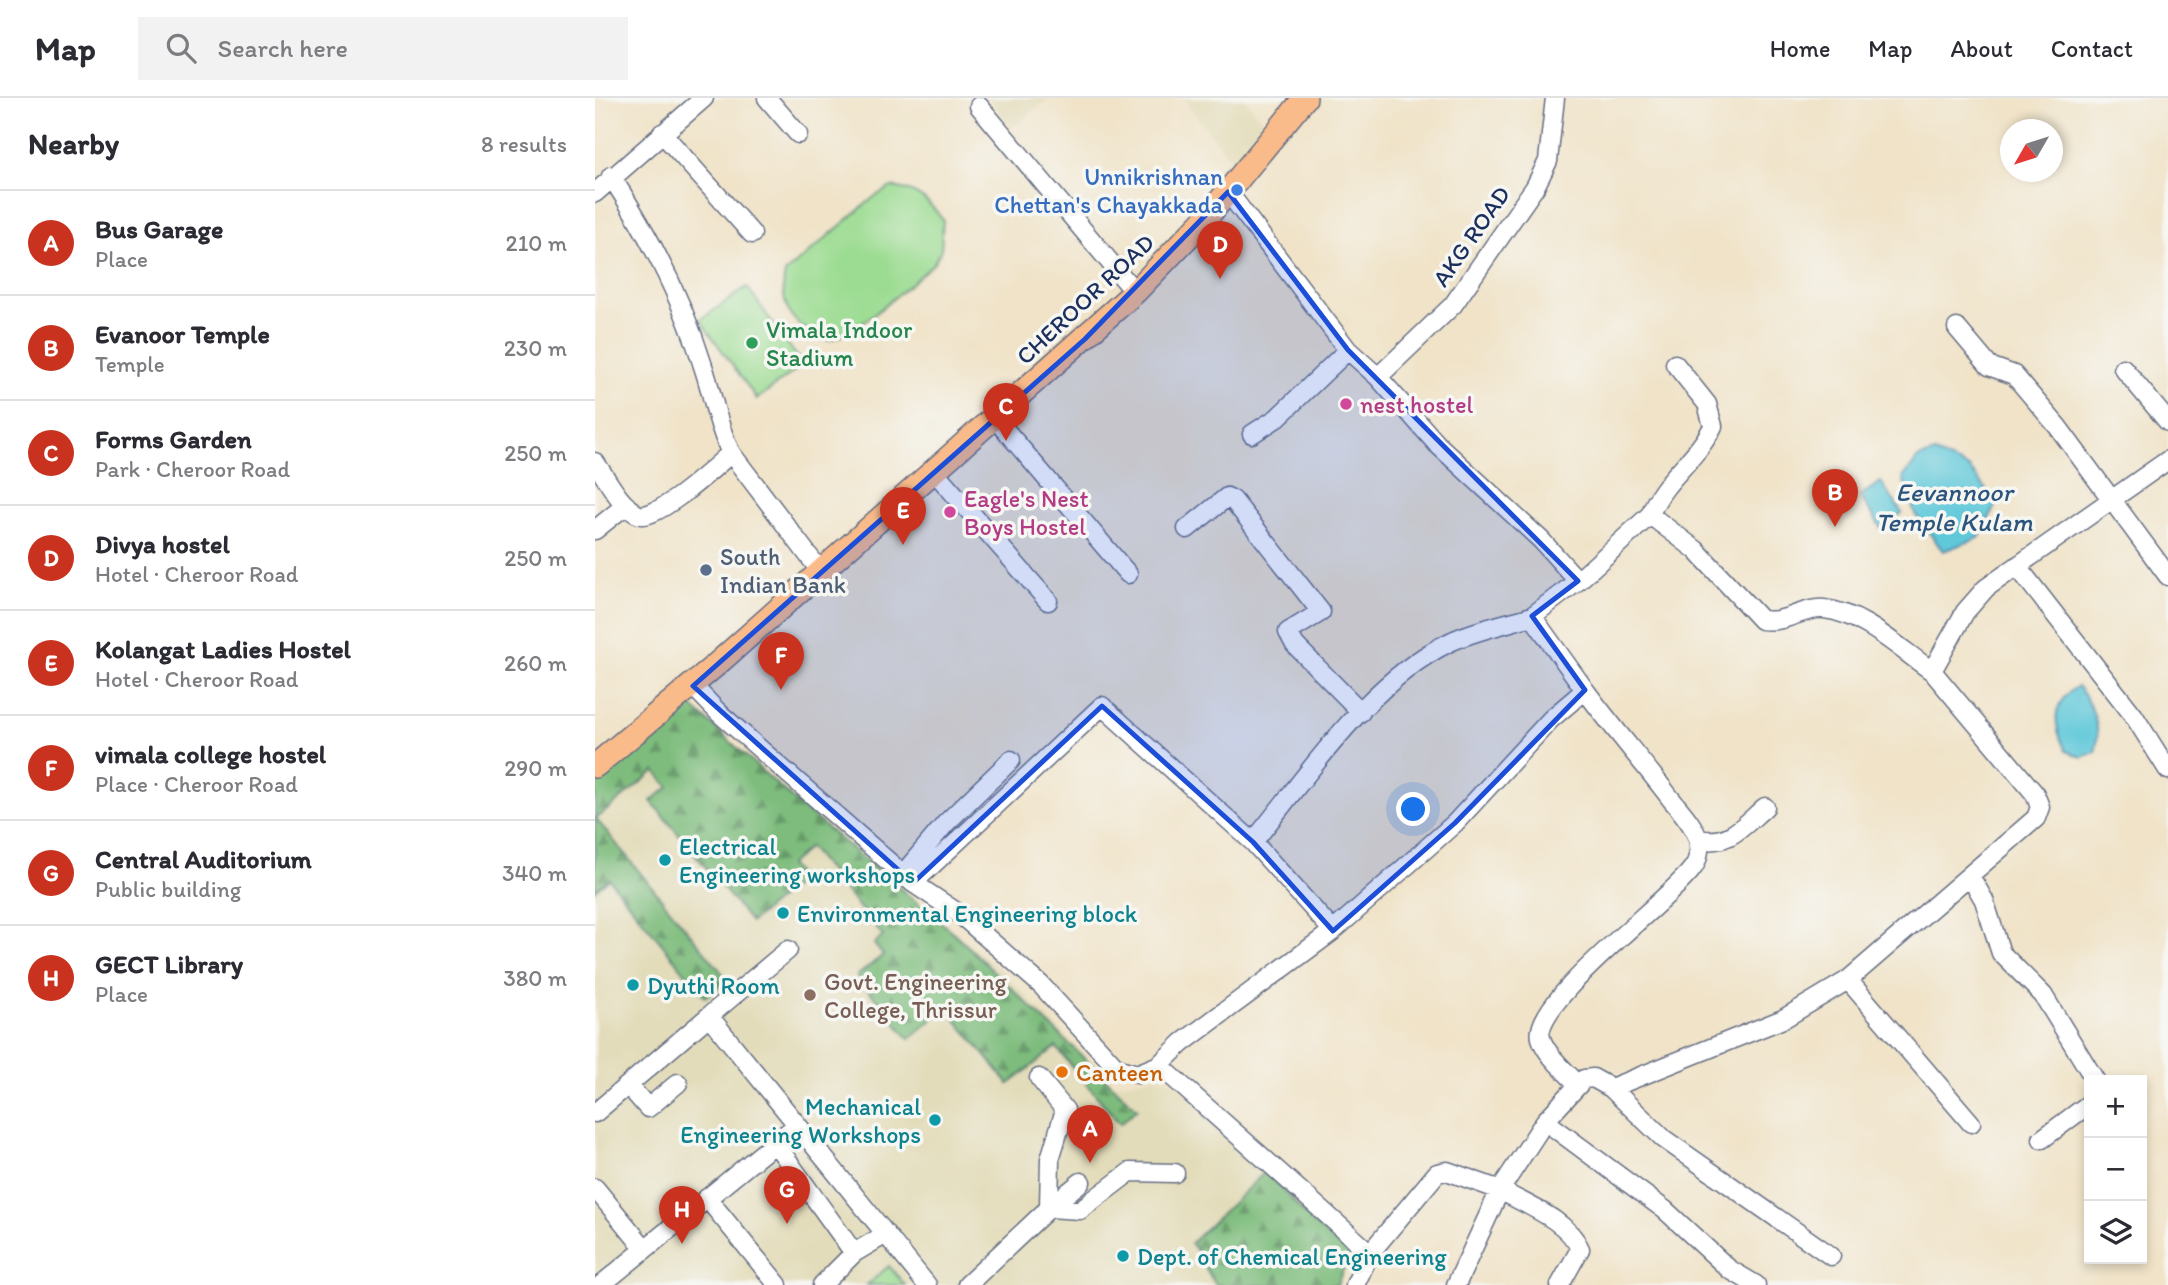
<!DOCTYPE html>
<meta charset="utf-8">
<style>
body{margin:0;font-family:Itim,sans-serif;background:#f2f2f3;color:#2b2b33}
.controls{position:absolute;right:21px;bottom:21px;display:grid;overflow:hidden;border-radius:0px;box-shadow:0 4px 10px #0003}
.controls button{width:63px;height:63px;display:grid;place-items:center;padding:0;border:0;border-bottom:2px solid #e1e1e2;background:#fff;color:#2b2b33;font:35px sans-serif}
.compass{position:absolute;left:1405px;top:21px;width:63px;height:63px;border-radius:50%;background:#fff;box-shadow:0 4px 10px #0003;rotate:231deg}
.you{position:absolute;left:819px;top:712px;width:24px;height:24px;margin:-18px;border:5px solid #fff;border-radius:50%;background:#1a73e8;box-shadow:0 0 0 10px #1a73e833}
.badge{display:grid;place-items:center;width:46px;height:46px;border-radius:50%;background:#c8321e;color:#fff;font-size:23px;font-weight:700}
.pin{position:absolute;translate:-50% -58px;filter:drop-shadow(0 2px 4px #0008)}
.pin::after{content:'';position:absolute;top:37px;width:24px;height:21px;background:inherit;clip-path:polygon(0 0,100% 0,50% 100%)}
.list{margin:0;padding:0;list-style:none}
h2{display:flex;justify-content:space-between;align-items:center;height:91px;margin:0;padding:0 28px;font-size:30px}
h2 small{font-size:23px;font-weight:400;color:#7c7c81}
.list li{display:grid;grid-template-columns:46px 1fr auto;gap:21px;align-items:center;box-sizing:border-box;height:105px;padding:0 28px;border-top:2px solid #e1e1e2}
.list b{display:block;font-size:26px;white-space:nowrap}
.list p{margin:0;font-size:23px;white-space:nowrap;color:#7c7c81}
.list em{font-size:23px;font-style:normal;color:#7c7c81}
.icon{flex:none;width:38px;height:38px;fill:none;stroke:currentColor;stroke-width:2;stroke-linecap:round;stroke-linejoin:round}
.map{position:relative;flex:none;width:1573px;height:1187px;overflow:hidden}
header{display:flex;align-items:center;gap:42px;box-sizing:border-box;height:98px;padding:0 35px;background:#fff;border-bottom:2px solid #e1e1e2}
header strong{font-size:33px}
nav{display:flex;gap:38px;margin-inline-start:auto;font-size:24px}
.search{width:490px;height:63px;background:#f2f2f3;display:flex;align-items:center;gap:18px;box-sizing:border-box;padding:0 24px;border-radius:0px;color:#7c7c81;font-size:26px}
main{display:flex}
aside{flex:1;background:#fff}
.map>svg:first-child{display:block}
.built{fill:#e3dcba}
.forest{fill:url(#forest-firs);stroke:#4c766d;stroke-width:2}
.park{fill:#9cdc92;stroke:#5c8678;stroke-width:2}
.water{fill:#5ec8d9;stroke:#3c7c9c;stroke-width:2}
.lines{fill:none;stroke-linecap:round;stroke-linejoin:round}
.minor-casing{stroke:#666e83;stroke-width:21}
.major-casing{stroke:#666e83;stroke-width:26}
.minor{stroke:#fff;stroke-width:18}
.major{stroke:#fabb8b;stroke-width:23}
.marked{fill:#1d4ed8;fill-opacity:0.2;stroke:#1d4ed8;stroke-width:5;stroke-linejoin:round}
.shop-dot{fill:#3f7fe0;stroke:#f6f6f2;stroke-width:2.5}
.leisure-dot{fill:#2e9e5b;stroke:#f6f6f2;stroke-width:2.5}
.hotel-dot{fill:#d1479c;stroke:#f6f6f2;stroke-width:2.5}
.service-dot{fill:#5c6f8a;stroke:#f6f6f2;stroke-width:2.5}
.culture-dot{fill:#0f9aa8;stroke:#f6f6f2;stroke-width:2.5}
.education-dot{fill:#8d6e63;stroke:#f6f6f2;stroke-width:2.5}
.food-dot{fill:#e8710a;stroke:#f6f6f2;stroke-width:2.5}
.labels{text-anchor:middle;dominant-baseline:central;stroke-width:7;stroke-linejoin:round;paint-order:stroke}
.shop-label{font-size:24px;fill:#366cbe;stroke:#f6f6f2;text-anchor:end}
.street-label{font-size:24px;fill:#1b2f5e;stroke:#f6f6f2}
.leisure-label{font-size:24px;fill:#27864d;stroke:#f6f6f2;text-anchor:start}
.hotel-label{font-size:24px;fill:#b23c85;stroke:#f6f6f2;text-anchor:start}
.service-label{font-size:24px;fill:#4e5e75;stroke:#f6f6f2;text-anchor:start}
.culture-label{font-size:24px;fill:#0d838f;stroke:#f6f6f2;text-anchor:start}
.education-label{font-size:24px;fill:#785e54;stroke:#f6f6f2;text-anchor:start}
.food-label{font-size:24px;fill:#c56008;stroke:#f6f6f2;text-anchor:start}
.water-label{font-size:26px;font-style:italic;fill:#2c557d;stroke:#f6f6f2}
</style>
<header>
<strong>Map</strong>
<div class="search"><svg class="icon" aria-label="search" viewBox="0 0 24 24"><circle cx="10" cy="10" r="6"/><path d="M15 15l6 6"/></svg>Search here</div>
<nav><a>Home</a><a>Map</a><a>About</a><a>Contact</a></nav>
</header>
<main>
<aside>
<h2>Nearby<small>8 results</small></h2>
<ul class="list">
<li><span class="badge">A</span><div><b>Bus Garage</b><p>Place</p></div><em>210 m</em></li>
<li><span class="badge">B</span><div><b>Evanoor Temple</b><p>Temple</p></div><em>230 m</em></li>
<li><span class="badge">C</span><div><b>Forms Garden</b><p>Park · Cheroor Road</p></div><em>250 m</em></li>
<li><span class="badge">D</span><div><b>Divya hostel</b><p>Hotel · Cheroor Road</p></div><em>250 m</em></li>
<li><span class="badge">E</span><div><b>Kolangat Ladies Hostel</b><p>Hotel · Cheroor Road</p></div><em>260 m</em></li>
<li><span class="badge">F</span><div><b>vimala college hostel</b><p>Place · Cheroor Road</p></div><em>290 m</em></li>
<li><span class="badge">G</span><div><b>Central Auditorium</b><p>Public building</p></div><em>340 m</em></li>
<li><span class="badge">H</span><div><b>GECT Library</b><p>Place</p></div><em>380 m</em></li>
</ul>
</aside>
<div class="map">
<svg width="1573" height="1187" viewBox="0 0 1573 1187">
<defs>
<pattern id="forest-firs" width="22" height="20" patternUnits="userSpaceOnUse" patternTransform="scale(1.75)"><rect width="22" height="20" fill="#7dbc7c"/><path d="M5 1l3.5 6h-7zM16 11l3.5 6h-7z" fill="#669969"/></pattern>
</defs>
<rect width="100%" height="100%" fill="#f6f6f2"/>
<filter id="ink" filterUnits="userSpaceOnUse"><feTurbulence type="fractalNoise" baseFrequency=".0143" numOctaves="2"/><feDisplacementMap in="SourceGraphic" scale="14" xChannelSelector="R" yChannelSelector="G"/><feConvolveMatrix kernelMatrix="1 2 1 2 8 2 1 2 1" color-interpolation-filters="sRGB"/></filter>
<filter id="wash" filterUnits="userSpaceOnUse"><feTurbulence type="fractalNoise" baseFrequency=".00686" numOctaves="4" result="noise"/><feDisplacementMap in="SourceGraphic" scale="28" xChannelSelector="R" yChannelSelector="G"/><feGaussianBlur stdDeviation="1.57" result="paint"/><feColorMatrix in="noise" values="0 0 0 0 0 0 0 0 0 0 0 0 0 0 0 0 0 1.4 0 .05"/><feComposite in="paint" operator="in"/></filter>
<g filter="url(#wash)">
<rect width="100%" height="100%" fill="#f0e3c8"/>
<path class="built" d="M394,0h61l-38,30z
M587,0h62l26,32 -35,34z
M92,604l177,161 134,104 116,118 42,-9 19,5 58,53 78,87 38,34 -12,30h-742v-503z"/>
<path class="forest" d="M92,604l117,107 151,125 182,175 -17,15 -64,-77 -47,37 -63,-76 -37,31 -52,-63 26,-21 -9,-11 9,-8 -74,-89 -20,18 13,15 -51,42 -100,-121 18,-14 -14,-16 -59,48 132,161 -23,17 -96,-118 -14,11v-108z
M671,1073l45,50 38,34 -12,30h-121l-13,-21 3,-2 -15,-19z"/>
<path class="park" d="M296,89c25,2 38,14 52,33l-2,30 -8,14c-22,18 -81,76 -107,76 -11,-1 -21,-10 -28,-17 -14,-13 -17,-32 -13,-50l89,-76z
M152,189l56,78 -46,34 -57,-79z
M294,1168l16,19h-38z"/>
<path class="water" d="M1340,355l34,15 28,35 -18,35 -36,13 -28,-37 -12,-36 15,-20z
M1286,384l21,31 -21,15 -21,-32z
M1483,588c14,19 24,43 17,66l-13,5 -16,-6c-13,-26 -16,-48 12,-65z"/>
</g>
<g filter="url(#ink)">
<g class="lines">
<g class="minor-casing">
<path id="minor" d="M172,0l31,36
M384,8l156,186
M67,35l90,101
M16,78c38,59 71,122 92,190 10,29 14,59 28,87
M633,94l120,158 30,27 59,67 104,96 37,41 72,-66 46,35 65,70c25,4 42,-13 63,-11 39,4 77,41 108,62l33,-59 21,-24 182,-128
M0,95l109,-95
M1362,230l32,38 25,9 44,52 110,149
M1528,270l45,54
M783,279l75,-72 82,-118 13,-26 7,-63
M400,320l133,156
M657,336l25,-16 71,-68
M0,364c12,17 24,42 42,52 17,10 79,-48 94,-61l90,119
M339,373l114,130
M1055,417c13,-36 47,-55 63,-89l-6,-22 -32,-40
M592,431l40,-32 6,3 88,112 -33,20 7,13 66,67
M0,432l31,-25
M1422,468l117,150 34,54
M98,588l26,27 194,170 48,32 80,70 76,83 20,6 22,-9 23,-22 151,-112 122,-108 96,-104 34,-29 -53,-74 46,-35
M1103,741c31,7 45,-13 67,-32
M658,744c57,-69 115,-160 197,-200 25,-12 56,-18 82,-26
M308,776l43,-51 65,-63
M1375,778l14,24 17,53 42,42 52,85
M318,785l189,-177 151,136 80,89
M193,852l-79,66 218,269
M1253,882l123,143
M564,967l211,188 -15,32
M444,980l26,32 -15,49 -1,49
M982,986c-11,-13 -31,-29 -36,-46 -10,-36 128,-137 151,-169 6,-7 9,-21 6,-30 -4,-14 -18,-29 -27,-40 -28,-37 -59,-72 -86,-109
M33,987l20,23 30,-25
M1016,990l53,51 167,117
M0,1015l114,-97
M950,1023l120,89 64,59 27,16
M1447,1041l47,-35
M180,1045l79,110
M0,1090l50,61
M112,1100l71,87
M454,1110l32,-26
M775,1155l67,-80 10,-2 53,19 45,-69 39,-42 9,-1 18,10 172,-69 65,-39 188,-162 4,-11 -5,-13 -103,-123
M6,1187l196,-160
M227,1187l32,-32 32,-19
M372,1187l82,-77 31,2 50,-38 45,1
M861,1187l44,-95c26,15 68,30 80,59l-20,36"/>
</g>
<g class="major-casing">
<path id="major" d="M0,668l122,-102 418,-372 72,-75 98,-119"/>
</g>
<use href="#minor" class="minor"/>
<use href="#major" class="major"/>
</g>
</g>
<path class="marked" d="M633,94l120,158 230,231 -46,35 53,74 -130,133 -122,108 -80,-89 -151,-136 -189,177 -220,-197 392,-347z"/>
<circle class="shop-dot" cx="642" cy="92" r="7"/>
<circle class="leisure-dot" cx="157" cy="245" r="7"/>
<g class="hotel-dot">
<circle cx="751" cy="306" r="7"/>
<circle cx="355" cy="414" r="7"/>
</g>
<circle class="service-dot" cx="111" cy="472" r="7"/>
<g class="culture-dot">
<circle cx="70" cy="762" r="7"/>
<circle cx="188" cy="815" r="7"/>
<circle cx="38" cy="887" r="7"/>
<circle cx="340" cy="1022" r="7"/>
<circle cx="528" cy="1158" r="7"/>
</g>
<circle class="education-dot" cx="215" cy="897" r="7"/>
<circle class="food-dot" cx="467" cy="974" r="7"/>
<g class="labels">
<g class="shop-label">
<text x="628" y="78">Unnikrishnan<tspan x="628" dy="28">Chettan's Chayakkada</tspan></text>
</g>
<g class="street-label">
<text transform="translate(876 138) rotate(-55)">AKG ROAD</text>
<text transform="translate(490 201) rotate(-43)">CHEROOR ROAD</text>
</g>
<g class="leisure-label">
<text x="171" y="231">Vimala Indoor<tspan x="171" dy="28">Stadium</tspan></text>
</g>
<g class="hotel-label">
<text x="765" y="306">nest hostel</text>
<text x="369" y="400">Eagle's Nest<tspan x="369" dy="28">Boys Hostel</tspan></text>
</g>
<g class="service-label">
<text x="125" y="458">South<tspan x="125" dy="28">Indian Bank</tspan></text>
</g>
<g class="culture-label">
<text x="84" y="748">Electrical<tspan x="84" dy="28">Engineering workshops</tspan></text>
<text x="202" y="815">Environmental Engineering block</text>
<text x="52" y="887">Dyuthi Room</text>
<text x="326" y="1008" text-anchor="end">Mechanical<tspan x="326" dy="28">Engineering Workshops</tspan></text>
<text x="542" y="1158">Dept. of Chemical Engineering</text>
</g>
<g class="education-label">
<text x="229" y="883">Govt. Engineering<tspan x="229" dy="28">College, Thrissur</tspan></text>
</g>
<g class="food-label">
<text x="481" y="974">Canteen</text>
</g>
<g class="water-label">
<text x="1359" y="394">Eevannoor<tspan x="1359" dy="30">Temple Kulam</tspan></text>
</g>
</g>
</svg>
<div class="controls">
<button>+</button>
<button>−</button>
<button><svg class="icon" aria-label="layers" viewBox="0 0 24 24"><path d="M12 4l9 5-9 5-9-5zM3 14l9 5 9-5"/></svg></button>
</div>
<svg class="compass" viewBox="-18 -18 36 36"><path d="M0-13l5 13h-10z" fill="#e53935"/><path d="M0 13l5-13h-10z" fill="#7c7c81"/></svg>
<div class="you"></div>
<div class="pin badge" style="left:495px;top:1065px">A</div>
<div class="pin badge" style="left:1240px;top:429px">B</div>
<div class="pin badge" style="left:411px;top:343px">C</div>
<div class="pin badge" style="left:625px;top:181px">D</div>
<div class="pin badge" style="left:308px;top:447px">E</div>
<div class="pin badge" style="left:186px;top:592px">F</div>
<div class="pin badge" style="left:192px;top:1126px">G</div>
<div class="pin badge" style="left:87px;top:1146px">H</div>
</div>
</main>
